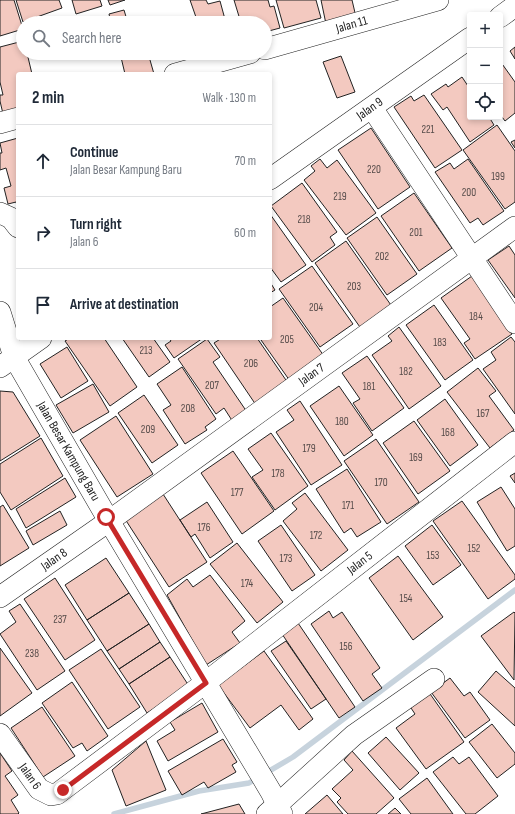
<!DOCTYPE html>
<meta charset="utf-8">
<style>
body{margin:0;font-family:"Sofia Sans Condensed",sans-serif;background:#f2f2f3;color:#1f2937}
.controls{position:absolute;right:12px;top:12px;display:grid;overflow:hidden;border-radius:4px;box-shadow:0 2px 6px #0003}
.controls button{width:36px;height:36px;display:grid;place-items:center;padding:0;border:0;border-bottom:1px solid #e0e1e3;background:#fff;color:#1f2937;font:20px sans-serif}
.stop{position:absolute;width:12px;height:12px;margin:-9px;border:3px solid #c62828;border-radius:50%;background:#fff}
.stop.end{background:#c62828;border-color:#fff;box-shadow:0 1px 4px #0008}
.list{margin:0;padding:0;list-style:none}
h2{display:flex;justify-content:space-between;align-items:center;height:52px;margin:0;padding:0 16px;font-size:17px}
h2 small{font-size:13px;font-weight:400;color:#747a83}
.list li{display:grid;grid-template-columns:26px 1fr auto;gap:12px;align-items:center;box-sizing:border-box;height:72px;padding:0 16px;border-top:1px solid #e0e1e3}
.list b{display:block;font-size:15px;white-space:nowrap}
.list p{margin:0;font-size:13px;white-space:nowrap;color:#747a83}
.list em{font-size:13px;font-style:normal;color:#747a83}
.icon{flex:none;width:22px;height:22px;fill:none;stroke:currentColor;stroke-width:2;stroke-linecap:round;stroke-linejoin:round}
.map{position:relative;flex:none;width:515px;height:814px;overflow:hidden}
.search{position:absolute;background:#fff;box-shadow:0 2px 6px #0003;left:16px;top:16px;width:256px;height:44px;display:flex;align-items:center;gap:10px;box-sizing:border-box;padding:0 14px;border-radius:22px;color:#747a83;font-size:15px}
.panel{position:absolute;background:#fff;box-shadow:0 2px 6px #0003;left:16px;top:72px;width:256px;height:268px;border-radius:4px}
.map>svg:first-child{display:block}
.lines{fill:none;stroke-linecap:round;stroke-linejoin:round}
.stream{stroke:#c7d3dd;stroke-width:5.5}
.building{fill:#f3c9c0;stroke:#222}
.minor-casing{stroke:#222;stroke-width:22}
.minor{stroke:#fff;stroke-width:21}
.route{stroke:#c62828;stroke-width:5}
.labels{text-anchor:middle;dominant-baseline:central;stroke-width:3;stroke-linejoin:round;paint-order:stroke}
.number-label{font-size:11px;fill:#564c4a}
.street-label{font-size:13px;fill:#222;stroke:#fff}
</style>
<div class="map">
<svg width="515" height="814" viewBox="0 0 515 814">
<rect width="100%" height="100%" fill="#fff"/>
<g class="lines">
<path class="stream" d="M114,814l85,-23 50,-8 44,-26 222,-167"/>
</g>
<path class="building" d="M0,0h14l9,29 -23,7z
M16,0h43l3,8 -39,14z
M72,0h28l2,6 -26,8z
M108,0h17l-15,5z
M190,0h16l2,4 12,-3 6,22h-28z
M234,0h34l2,7 4,-1 6,22 -15,4v-9h-24z
M276,0h40l5,18 -37,10z
M321,0h31l4,17 -30,7z
M124,10l3,10 11,-3 2,6h-29l-2,-9z
M23,41v12h4l5,21h-14v36l-15,4 -3,-13v-6h3l-3,-13v-35z
M515,47v12l-5,-8z
M120,53h28l6,21h-29z
M341,56l14,36 -18,6 -14,-36z
M500,61l15,21v31l-10,8 -5,-7z
M462,77l8,12v28h19l5,8 -24,17 -23,-35 -4,3 -12,-16 15,-10 2,3z
M424,95l38,55 -27,18 -41,-61 17,-11 3,5z
M497,125l18,26v51l-10,7 -42,-59z
M371,128l39,59 -32,22 -40,-59z
M18,138v71l-2,-7 -8,2 -4,-16 7,-2 -5,-18 -6,2v-17h2l-2,-10z
M515,140v8l-4,-6z
M320,159l7,9 10,-8 39,53 -30,22 -42,-55 11,-9 -4,-5z
M468,159l36,52 -21,14 -5,-7 -8,5 -35,-51 15,-9 4,6z
M302,183l35,49 -7,5 5,8 -23,17 -41,-56z
M414,193l38,55 -33,23 -38,-55z
M270,214l36,51 -25,17 -11,-15z
M377,217l40,57 -30,21 -40,-57z
M346,241l47,67 -31,22 -47,-67z
M509,246l6,9v43l-27,-38z
M312,266l41,58 -33,23 -41,-58z
M472,276l40,58 -37,25 -11,-16 6,-4 -29,-41z
M270,282l5,8 -5,3z
M283,298l41,58 -34,25 -29,-41 3,-2h6v-31z
M434,305l39,55 -28,20 -39,-55z
M399,327l42,59 -32,23 -37,-54 20,-14 -4,-5z
M511,337l4,5v72l-32,-45 13,-9 -5,-8z
M70,338h34l33,49 -27,19 -45,-65z
M122,338h31l17,24 -21,15z
M169,338h34l-29,20 -9,-13 6,-4z
M222,338h35l31,45 -32,22 -42,-62z
M207,339l13,18 -7,5 34,50 -14,10 -9,-14 -8,6 -38,-55z
M67,347l21,34 -27,17 -21,-34z
M367,356l37,52 -32,23 -19,-28 7,-4 -18,-26z
M182,367l34,52 -11,8 2,3 -22,14 -22,-34 8,-5 -14,-21z
M478,368l18,23 -7,5 25,34 -24,18 -43,-56z
M93,384l16,28 -36,21 -17,-28z
M339,386l34,49 -29,21 -34,-50z
M0,391l13,1 27,44 -40,25z
M144,395l34,50 -26,18 -34,-50z
M445,399l33,46 -28,21 -33,-46z
M300,401l42,64 -31,20 -35,-53 18,-12 -7,-10z
M116,416l37,58 -36,23 -37,-57z
M414,421l36,50 -32,23 -35,-51z
M271,433l37,53 -33,24 -23,-33 11,-7 -15,-21z
M41,438l22,38 -52,34 -11,-18v-28z
M376,439l43,63 -32,22 -43,-63z
M233,451l41,60 -32,23 -41,-61z
M347,469l34,53 -24,15 -6,-9 -7,5 -28,-44z
M515,473v10l-5,-7z
M65,478l11,19 -50,31 -10,-19z
M501,487l14,22v37l-8,5 -30,-49z
M305,493l43,57 -27,21 -38,-50 14,-12 -5,-6z
M163,494l44,68 -38,25 -44,-68z
M462,501l53,74v4l-27,20 -55,-78z
M207,502l26,40 -23,16 -15,-24 -4,3 -11,-17z
M3,505l26,43 -29,18v-59z
M60,511l7,14 -34,20 -7,-14z
M281,525l34,50 -23,16 -34,-50z
M432,525l29,40 -28,20 -28,-39z
M237,543l46,59 -26,21 -47,-59z
M398,556l45,61 -30,23 -44,-62z
M106,558l23,35 -42,27 -22,-35z
M210,575l35,46 -13,11 8,11 -34,22 -39,-70 20,-16 6,8z
M55,578l40,62 -30,20 -41,-61z
M129,593l20,31 -42,27 -20,-31z
M20,604l45,67 -28,19 -37,-56 16,-12 -7,-11z
M329,611l4,7 9,-6 38,56 -8,6 10,14 -19,13 -52,-77z
M514,612l1,1 -1,67 -33,-44z
M298,623l57,84 -16,11 -57,-84z
M149,624l11,18 -41,27 -12,-18z
M286,641l40,58 -15,10 -40,-58z
M160,642l10,15 -41,27 -10,-15z
M0,648l32,45 -32,23z
M101,649l39,58 -32,22 -39,-59z
M264,651l49,68 -14,11 -18,-25 -31,23 -32,-43z
M170,657l19,29 -42,27 -18,-29z
M496,671l19,17v38l-37,-34z
M450,678l14,18 6,-4 20,28 -25,18 -34,-46z
M72,682l36,54 -21,15 -5,-8 -9,5 -31,-45z
M428,691l36,51 -38,27 -30,-41 19,-14 -6,-9z
M202,703l16,29 -50,29 -11,-20 18,-11 -5,-8z
M42,707l33,49 -32,21 -32,-49z
M492,724l23,29v11l-18,14 -28,-36z
M386,737l33,36 -19,17 -32,-37z
M223,739l14,23 -5,3 4,7 -28,16 -4,-6 -22,13 -14,-24z
M146,741l20,49 -40,16 -14,-36z
M352,751l42,47 -18,16h-28l-11,-12 4,-4 -9,-9 21,-19 -9,-10z
M0,753l12,18 -7,5 13,19 -7,5 8,13 -1,1h-18z
M453,757l6,7 10,-7 29,39 -23,18h-9l-33,-42z
M427,778l26,36h-42l-12,-15z
M327,795l16,19h-38z
M239,804l6,10h-44z
M395,808l6,6h-13z"/>
<g class="lines">
<g class="minor-casing">
<g id="minor">
<path d="M500,17l15,-11"/>
<path id="s1" d="M265,49l173,-49"/>
<path d="M175,74l75,-21"/>
<path d="M372,108l143,215"/>
<path d="M0,123l18,-5"/>
<path id="s2" d="M270,179l200,-141"/>
<path d="M0,213l11,5 7,9"/>
<path id="s3" d="M0,312l14,45 95,164 162,271 11,22"/>
<path d="M0,367l41,-29"/>
<path id="s4" d="M0,597l109,-76 406,-294"/>
<path id="s5" d="M0,734l39,55 12,6 6,-1 148,-111 310,-241"/>
<path d="M267,814l87,-79 80,-56"/>
</g>
</g>
<use href="#minor" class="minor"/>
</g>
<g class="lines">
<path class="route" d="M63,790l143,-107 -100,-166"/>
</g>
<g class="labels">
<g class="number-label">
<text x="428" y="129">221</text>
<text x="374" y="169">220</text>
<text x="498" y="176">199</text>
<text x="469" y="192">200</text>
<text x="340" y="196">219</text>
<text x="304" y="219">218</text>
<text x="416" y="232">201</text>
<text x="382" y="256">202</text>
<text x="354" y="286">203</text>
<text x="316" y="307">204</text>
<text x="476" y="316">184</text>
<text x="287" y="339">205</text>
<text x="440" y="342">183</text>
<text x="146" y="350">213</text>
<text x="251" y="363">206</text>
<text x="406" y="371">182</text>
<text x="212" y="385">207</text>
<text x="369" y="386">181</text>
<text x="188" y="408">208</text>
<text x="483" y="413">167</text>
<text x="342" y="421">180</text>
<text x="148" y="429">209</text>
<text x="448" y="432">168</text>
<text x="309" y="448">179</text>
<text x="416" y="457">169</text>
<text x="278" y="473">178</text>
<text x="381" y="482">170</text>
<text x="237" y="492">177</text>
<text x="348" y="505">171</text>
<text x="204" y="527">176</text>
<text x="316" y="535">172</text>
<text x="474" y="548">152</text>
<text x="433" y="555">153</text>
<text x="286" y="558">173</text>
<text x="247" y="583">174</text>
<text x="406" y="598">154</text>
<text x="60" y="619">237</text>
<text x="346" y="646">156</text>
<text x="32" y="653">238</text>
</g>
<g class="street-label">
<text stroke="none"><textPath href="#s1" startOffset="90">Jalan 11</textPath></text>
<text stroke="none"><textPath href="#s2" startOffset="122">Jalan 9</textPath></text>
<text stroke="none"><textPath href="#s4" startOffset="383">Jalan 7</textPath></text>
<text stroke="none"><textPath href="#s3" startOffset="156">Jalan Besar Kampung Baru</textPath></text>
<text stroke="none"><textPath href="#s4" startOffset="66">Jalan 8</textPath></text>
<text stroke="none"><textPath href="#s5" startOffset="468">Jalan 5</textPath></text>
<text stroke="none"><textPath href="#s5" startOffset="52">Jalan 6</textPath></text>
</g>
</g>
</svg>
<div class="controls">
<button>+</button>
<button>−</button>
<button><svg class="icon" aria-label="locate" viewBox="0 0 24 24"><circle cx="12" cy="12" r="6"/><path d="M12 2v4M12 18v4M2 12h4M18 12h4"/></svg></button>
</div>
<div class="stop" style="left:106px;top:517px"></div>
<div class="stop end" style="left:63px;top:790px"></div>
<div class="search"><svg class="icon" aria-label="search" viewBox="0 0 24 24"><circle cx="10" cy="10" r="6"/><path d="M15 15l6 6"/></svg>Search here</div>
<section class="panel">
<h2>2 min<small>Walk · 130 m</small></h2>
<ul class="list">
<li><svg class="icon" aria-label="ahead" viewBox="0 0 24 24"><path d="M12 20V5M6 11l6-6 6 6"/></svg><div><b>Continue</b><p>Jalan Besar Kampung Baru</p></div><em>70 m</em></li>
<li><svg class="icon" aria-label="right" viewBox="0 0 24 24"><path d="M7 20v-9h11M14 6l5 5-5 5"/></svg><div><b>Turn right</b><p>Jalan 6</p></div><em>60 m</em></li>
<li><svg class="icon" aria-label="arrive" viewBox="0 0 24 24"><path d="M6 21V4h12l-3 4 3 4H6"/></svg><div><b>Arrive at destination</b></div></li>
</ul>
</section>
</div>
